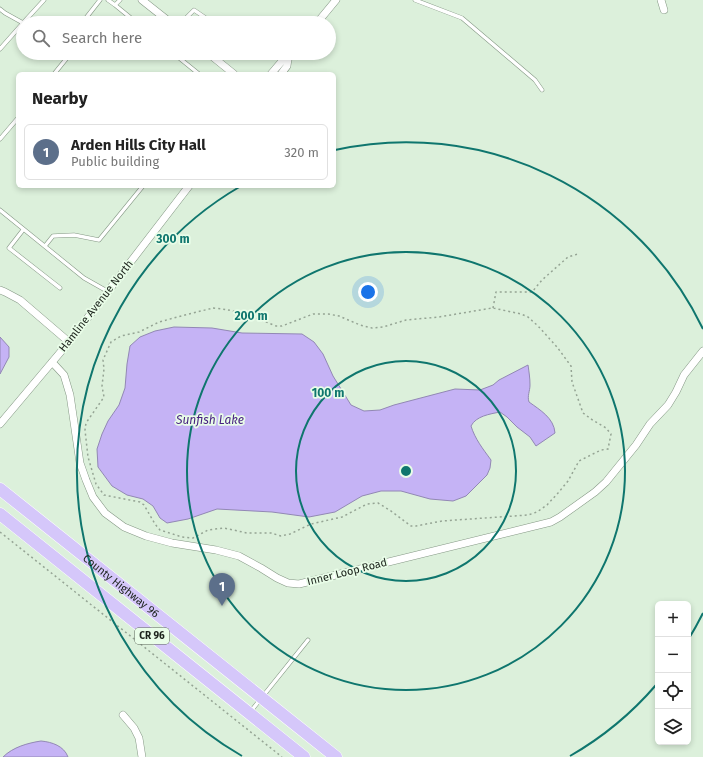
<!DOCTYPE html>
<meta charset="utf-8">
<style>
body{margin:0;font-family:"Fira Sans",sans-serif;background:#f6f6f6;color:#222}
.controls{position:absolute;right:12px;bottom:12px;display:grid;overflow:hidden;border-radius:6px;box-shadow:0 2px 6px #0003}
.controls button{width:36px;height:36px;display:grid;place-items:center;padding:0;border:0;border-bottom:1px solid #e0e0e0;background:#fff;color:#222;font:20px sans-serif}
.you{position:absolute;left:368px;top:292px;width:14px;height:14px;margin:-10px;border:3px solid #fff;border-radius:50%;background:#1a73e8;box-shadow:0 0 0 6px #1a73e833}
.badge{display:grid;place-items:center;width:26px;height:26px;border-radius:50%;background:#7347bf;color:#fff;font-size:13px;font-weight:700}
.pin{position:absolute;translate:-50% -33px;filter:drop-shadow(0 1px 2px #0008)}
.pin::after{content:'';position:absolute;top:21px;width:14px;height:12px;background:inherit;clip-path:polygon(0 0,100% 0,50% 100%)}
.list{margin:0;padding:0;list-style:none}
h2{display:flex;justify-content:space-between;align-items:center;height:52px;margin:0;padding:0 16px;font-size:17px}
h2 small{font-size:13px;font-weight:400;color:#767676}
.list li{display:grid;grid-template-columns:26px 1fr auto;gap:12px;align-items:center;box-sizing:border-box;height:56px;margin:0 8px 8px;padding:0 8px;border:1px solid #e0e0e0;border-radius:6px}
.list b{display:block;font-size:15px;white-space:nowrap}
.list p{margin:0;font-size:13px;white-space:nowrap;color:#767676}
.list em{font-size:13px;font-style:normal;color:#767676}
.icon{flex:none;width:22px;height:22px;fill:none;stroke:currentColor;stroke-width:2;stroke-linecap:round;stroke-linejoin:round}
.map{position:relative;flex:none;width:703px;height:757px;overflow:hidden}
.search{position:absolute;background:#fff;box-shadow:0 2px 6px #0003;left:16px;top:16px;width:320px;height:44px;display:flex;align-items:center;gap:10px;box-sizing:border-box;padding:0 14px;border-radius:22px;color:#767676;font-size:15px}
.panel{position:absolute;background:#fff;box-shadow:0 2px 6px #0003;left:16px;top:72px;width:320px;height:116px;border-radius:6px}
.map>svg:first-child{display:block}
.water{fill:#c5b3f5;stroke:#9288b4}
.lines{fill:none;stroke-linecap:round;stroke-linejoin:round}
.lane-casing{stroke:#849784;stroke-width:4.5}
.street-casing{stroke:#849784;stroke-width:8}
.primary-casing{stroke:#fff;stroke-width:13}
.path{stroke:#95a494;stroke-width:1.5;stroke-dasharray:2 3;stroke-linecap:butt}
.lane{stroke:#fff;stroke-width:3.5}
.street{stroke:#fff;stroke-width:7}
.primary{stroke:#d5c7fa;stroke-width:12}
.ring{fill:none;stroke:#0f766e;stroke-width:2}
.labels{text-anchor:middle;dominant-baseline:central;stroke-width:3.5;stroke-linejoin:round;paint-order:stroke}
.shield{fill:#e9fde8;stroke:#5a6459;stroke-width:1}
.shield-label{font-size:10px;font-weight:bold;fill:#1c231c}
.street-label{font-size:11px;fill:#1c231c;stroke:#e9fde8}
.water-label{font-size:12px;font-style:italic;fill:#472180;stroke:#e9fde8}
.centre{fill:#0f766e;stroke:#e9fde8;stroke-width:2}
.ring-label{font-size:12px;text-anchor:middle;font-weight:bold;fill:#0f766e;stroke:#e9fde8;stroke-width:3.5;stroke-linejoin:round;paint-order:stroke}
</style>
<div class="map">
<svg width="703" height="757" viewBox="0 0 703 757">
<rect width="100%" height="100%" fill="#dcf0db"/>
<path class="water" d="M174,327l38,1 30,5 60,1 12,8 9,12 10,22 18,29 13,6 16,-1 14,-5 61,-16 25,1 13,-5 6,-5 29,-15c1,7 2,13 2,20 0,6 -3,11 -1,17 11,8 25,16 26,31l-19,13 -6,-9 -13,-10 -10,-10 -7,-5c-10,2 -24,4 -29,14 4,13 12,23 20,34l-1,8 -3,7 -21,21 -13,5 -23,-2 -29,-8h-20l-19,5 -27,16 -26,5 -37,-5 -55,-3 -29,10 -21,4 -7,-5 -7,-12 -10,-7 -16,-4 -15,-9 -14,-19 -1,-18 5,-15 6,-13 11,-16 6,-17 2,-24 3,-18 10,-9 15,-6z
M0,337l9,10v10l-9,17z
M41,741c11,1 23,5 27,16h-65c10,-10 25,-14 38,-16z"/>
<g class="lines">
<g class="lane-casing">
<path id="lane" d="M108,0l7,5 5,-5
M415,0l47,18 73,62 7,10
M115,5l22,18
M0,9l5,4 18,10
M23,23l21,-23
M82,23l18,-23
M181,23l13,-13 19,13
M257,23l4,-2
M0,49l23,-26
M173,53l26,21
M54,74l17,-21
M0,139l18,-21
M0,210l84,68 23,13
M23,230l-14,18 51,40
M45,246l8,-10 21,-1 25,5 44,-54
M251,711l57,-71"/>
</g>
<g class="street-casing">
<path id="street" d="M142,0l29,23
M661,0l3,10
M317,23l19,-23
M208,53l26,21
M271,74l11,-13 6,-2 5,-6
M281,74l6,-8 1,-7
M0,290l5,2 15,8 49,42
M52,362l12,13 6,20 10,68 6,17 7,17 12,16 19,14 22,9 26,7 44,7 23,6 22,12 16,10 11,5 11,1 252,-62 9,-5 35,-25 11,-10 30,-37 14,-21 18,-19 8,-13 8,-17 19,-24
M0,424l69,-82 120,-156
M123,715l11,13 5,10 3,19"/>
</g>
<g class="primary-casing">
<g id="primary">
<path id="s1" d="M0,489l336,268"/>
<path d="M0,514l304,243"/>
</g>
</g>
<path class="path" d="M213,308c25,2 41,9 63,18h6l31,-12h15l11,2 21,9 12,3 11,-1 23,-7 33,-3 47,-8 7,-1 28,6 7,3 10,9 19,21 14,19 1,16 11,31 8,6 15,9 5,6 -3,15 -7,1 -22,11 -11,20 -10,12 -11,12 -10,7 -9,3 -86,6 -26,5h-5l-20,-15 -13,-8 -11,1 -25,13 -31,7 -21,10 -9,2 -10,-3h-24l-23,-5 -16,2 -15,8 -11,-1 -22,-7 -5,-6 -11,-19 -4,-3 -36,-7 -8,-11 -8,-27 -3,-27 1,-7 18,-26 -2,-11 2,-17 -1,-9 8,-18 10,-6 18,-4 20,-10 26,-7z
M493,308l3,-16h36l10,-12 26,-23 10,-3
M0,532l282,225"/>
<use href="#lane" class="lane"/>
<use href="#street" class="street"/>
<use href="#primary" class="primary"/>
</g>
<g class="ring">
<circle cx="406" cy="471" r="110"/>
<circle cx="406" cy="471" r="219"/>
<path d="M703 613A329 329 0 0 1 688 640M656 685A329 329 0 0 1 570 756M242 756A329 329 0 0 1 241 186M335 150A329 329 0 0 1 703 329"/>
</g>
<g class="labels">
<rect class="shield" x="135" y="628" width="34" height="16" rx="3"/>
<g class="shield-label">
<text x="152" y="636">CR 96</text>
</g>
<g class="street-label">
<text transform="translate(96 306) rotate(-52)">Hamline Avenue North</text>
<text transform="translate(347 572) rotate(-14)">Inner Loop Road</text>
<text stroke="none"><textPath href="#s1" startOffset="155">County Highway 96</textPath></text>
</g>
<g class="water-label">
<text x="210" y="420">Sunfish Lake</text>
</g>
</g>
<circle cx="406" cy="471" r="6" class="centre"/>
<g class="ring-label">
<text x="173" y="243">300 m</text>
<text x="251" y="320">200 m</text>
<text x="328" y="397">100 m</text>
</g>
</svg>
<div class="controls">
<button>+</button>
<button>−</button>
<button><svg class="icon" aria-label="locate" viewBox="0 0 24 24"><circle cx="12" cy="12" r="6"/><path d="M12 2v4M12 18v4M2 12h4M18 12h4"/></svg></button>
<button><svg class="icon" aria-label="layers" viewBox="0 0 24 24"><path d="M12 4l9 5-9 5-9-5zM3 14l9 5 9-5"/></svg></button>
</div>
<div class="you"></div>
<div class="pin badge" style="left:222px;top:606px;background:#5c6f8a">1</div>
<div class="search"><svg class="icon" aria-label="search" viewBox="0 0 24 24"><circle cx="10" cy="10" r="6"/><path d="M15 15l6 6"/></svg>Search here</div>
<section class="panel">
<h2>Nearby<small></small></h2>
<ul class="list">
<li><span class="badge" style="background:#5c6f8a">1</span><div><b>Arden Hills City Hall</b><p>Public building</p></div><em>320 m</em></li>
</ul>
</section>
</div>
